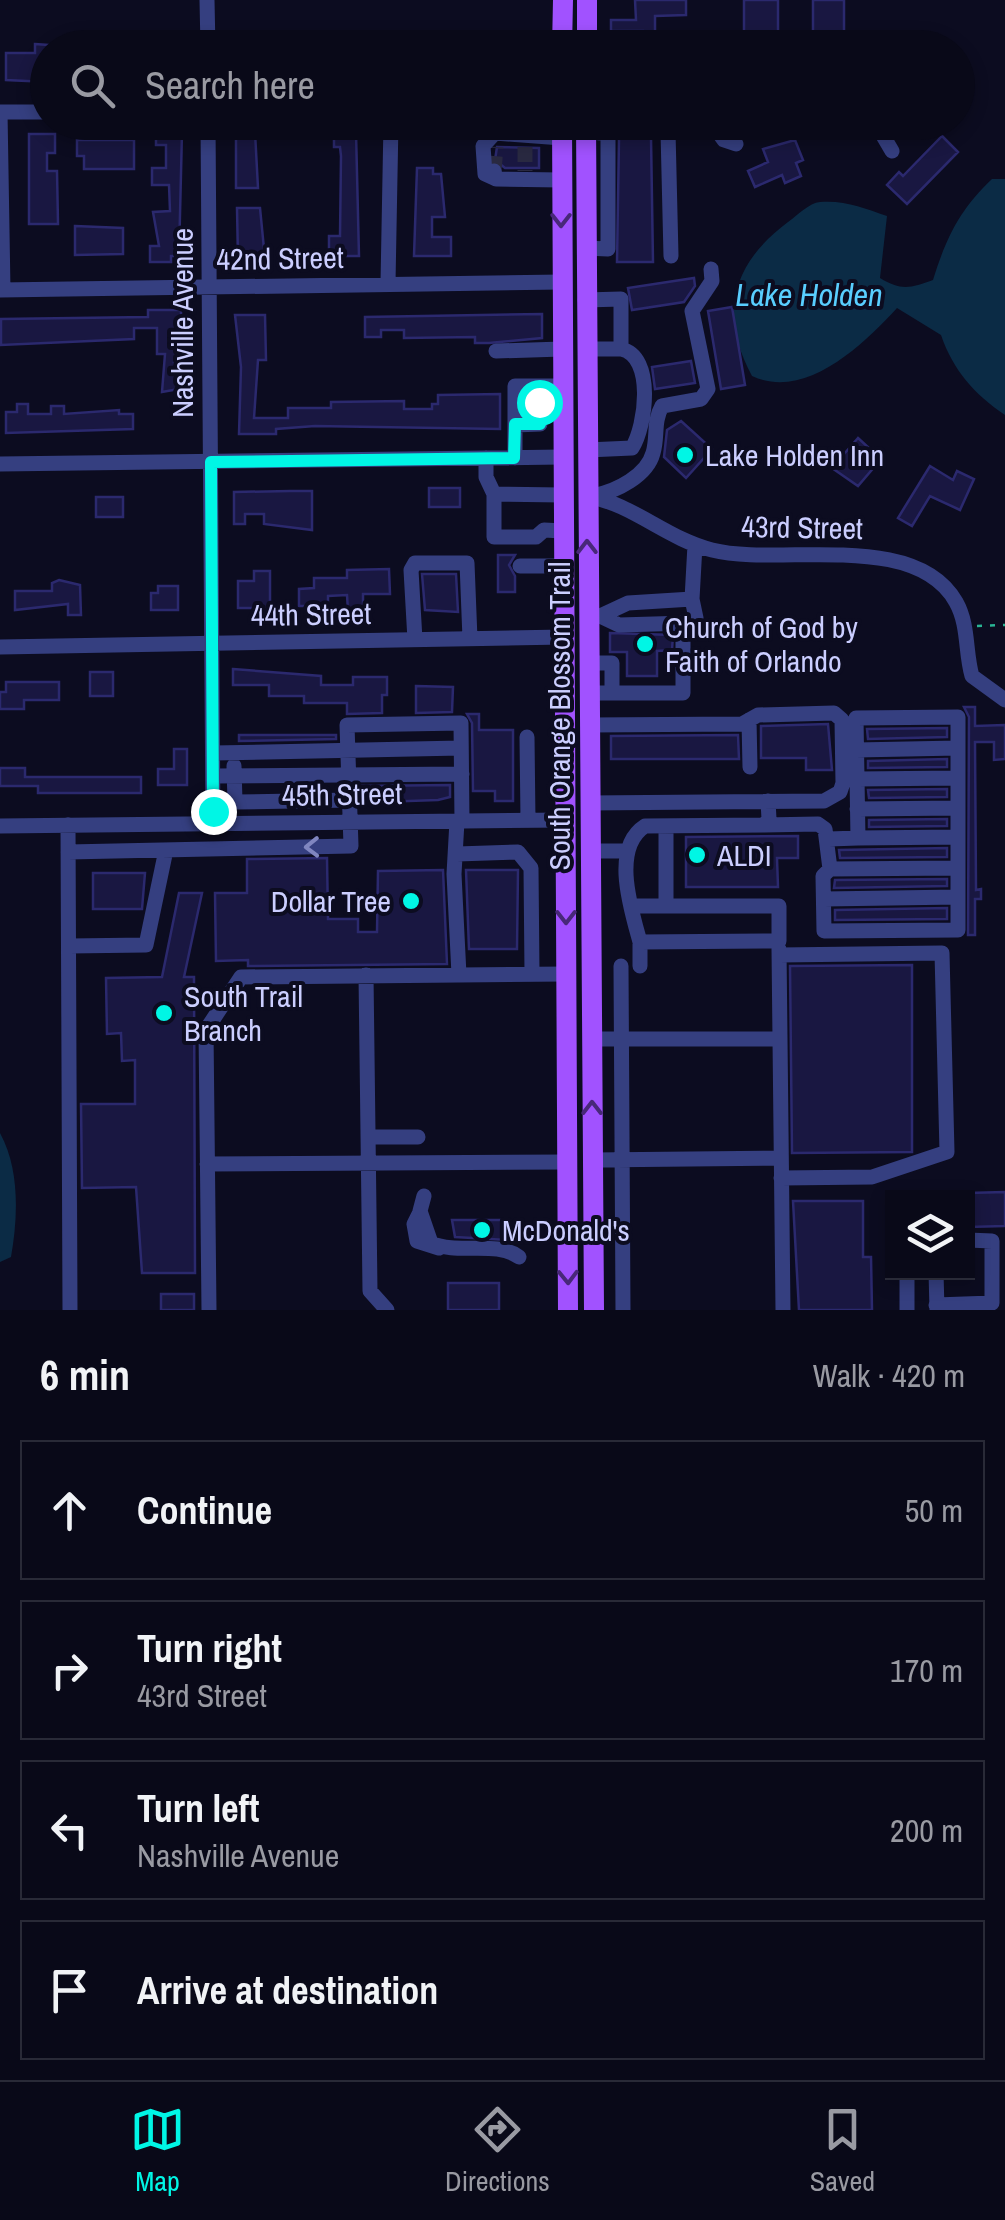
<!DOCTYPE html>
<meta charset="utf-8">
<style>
body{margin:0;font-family:"Archivo Narrow",sans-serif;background:#121221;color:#f1f3f6}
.controls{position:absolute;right:30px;bottom:30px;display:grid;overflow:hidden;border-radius:0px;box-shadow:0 5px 15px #0003}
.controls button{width:90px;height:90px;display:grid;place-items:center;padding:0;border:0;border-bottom:2px solid #292a37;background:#090918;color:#f1f3f6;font:50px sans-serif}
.stop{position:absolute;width:30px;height:30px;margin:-22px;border:8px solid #00f6e5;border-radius:50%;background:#fff}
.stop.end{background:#00f6e5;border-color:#fff;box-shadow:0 2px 10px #0008}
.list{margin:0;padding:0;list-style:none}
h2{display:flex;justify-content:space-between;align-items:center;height:130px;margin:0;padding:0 40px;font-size:42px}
h2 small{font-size:32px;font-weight:400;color:#999aa2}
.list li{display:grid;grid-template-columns:65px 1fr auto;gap:30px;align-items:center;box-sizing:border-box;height:140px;margin:0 20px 20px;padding:0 20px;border:2px solid #292a37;border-radius:0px}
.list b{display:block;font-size:38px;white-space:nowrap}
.list p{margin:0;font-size:32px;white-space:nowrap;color:#999aa2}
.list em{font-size:32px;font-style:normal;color:#999aa2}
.icon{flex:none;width:55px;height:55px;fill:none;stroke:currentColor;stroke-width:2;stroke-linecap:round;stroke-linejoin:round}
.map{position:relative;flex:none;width:1005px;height:1310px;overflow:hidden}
.search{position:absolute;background:#090918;box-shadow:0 5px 15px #0003;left:30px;right:30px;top:30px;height:110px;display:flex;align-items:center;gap:25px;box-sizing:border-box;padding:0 35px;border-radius:55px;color:#999aa2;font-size:38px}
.sheet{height:770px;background:#090918}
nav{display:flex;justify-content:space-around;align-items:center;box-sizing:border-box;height:140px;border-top:2px solid #292a37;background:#090918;font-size:28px;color:#999aa2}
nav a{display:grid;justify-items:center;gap:5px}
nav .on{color:#00f6e5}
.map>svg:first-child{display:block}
.water{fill:#0b2b45}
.building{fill:#191741;stroke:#2b296e;stroke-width:2.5}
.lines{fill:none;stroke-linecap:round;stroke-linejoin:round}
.minor-tunnel{stroke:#292941;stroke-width:15;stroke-dasharray:15 8;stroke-linecap:butt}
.path{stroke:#2ab494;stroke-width:2.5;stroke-dasharray:5 8;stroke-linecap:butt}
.minor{stroke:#353f80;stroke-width:15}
.major{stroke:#a152ff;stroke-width:20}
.oneway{stroke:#482879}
.oneway2{stroke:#8086c0}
.route{stroke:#00f6e5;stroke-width:12}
.poi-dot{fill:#00f6e5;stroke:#0c0c20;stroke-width:4}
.labels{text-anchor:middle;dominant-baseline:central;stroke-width:8;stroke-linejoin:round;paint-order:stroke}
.street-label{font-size:30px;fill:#cbceff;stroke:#0c0c20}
.poi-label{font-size:30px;fill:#cbceff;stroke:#0c0c20;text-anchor:start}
.water-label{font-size:32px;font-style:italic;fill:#59ceff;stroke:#0c0c20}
</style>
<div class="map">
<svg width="1005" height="1310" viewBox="0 0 1005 1310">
<rect width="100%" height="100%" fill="#0c0c20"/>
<path class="water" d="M992,179h13v236c-31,-21 -52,-45 -64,-80l-44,-27c-34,37 -92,93 -145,68 -34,-63 -19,-113 36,-154 10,-7 21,-19 32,-20 25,-2 44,6 67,14l-7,62c21,13 31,10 53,2 13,-42 27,-71 59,-101z
M0,1133c20,36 18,85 11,124l-11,5z"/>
<path class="building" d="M635,0h51v15l-31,1v20h89v-36h34v48h-135v-17h-32v-11h25z
M813,0h31v48h-31z
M35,44l13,1v37l-42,-2v-27h29z
M156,132h26l-3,124h-8v6h-21v-16h9l-6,-34 17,-1 -1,-26h-17v-17h14v-23h-10z
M236,132h19l3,56h-22z
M334,132h22l3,124h-30v-20h11l1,-80 -1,-9h-6z
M29,134h26v19h-8v18h10l1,53h-29z
M942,136l16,16 -51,52 -20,-19 12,-13 4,4z
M630,137h21l2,125h-36l2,-123z
M77,140h57v29h-50v-13h-7z
M795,140l8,20 -7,3 5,13 -16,7 -3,-8 -27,12 -7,-16 20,-9 -5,-13z
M497,147l42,1v20h-34l-10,-8z
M417,168h16v6h8l4,43h-13v20h19v19h-37z
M237,208h23l5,51h-27z
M75,226l48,2v26l-48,1z
M694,278l1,8 -11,16 -52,8 -4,-22z
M732,307l13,78 -24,4 -13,-78z
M148,310h33v53h-7l5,26 -17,3 3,-38h-8v-26h-23v11l-133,6v-26l147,-2z
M542,314v24l-53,5h-14v-6l-71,1v-8h-23v7h-16v-20z
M235,315h30l1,45h-8l-4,58h34v-10h43v-6l73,-1v8h28v-5h6v-9l62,-1v35l-185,-3 -39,3v5h-37l2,-67z
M691,361l4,22 -40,6 -3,-22z
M17,404h11v10h23v-8h13v8l55,-4v4h14v15l-127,4v-21h11z
M681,421l31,28 -26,29 -22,-21 3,-27z
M858,438l23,21 -23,27 -26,-18z
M930,466l23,14 4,-9 17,8 -14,31 -30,-14 -18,30 -14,-8z
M429,488h31v19h-31z
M290,491h22v39l-48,-6v-10h-19v10h-11v-32z
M96,497h27v20h-27z
M498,555h17l-6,10 6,11v16h-17z
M389,569l1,25h-27v17h-15l-1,-16 -19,1v10h-29v-17l15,-1v-10h33v-8z
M254,571h16v37h-32v-27h16z
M422,574h34l2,38 -33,-2z
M59,580l21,5 1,30h-13v-11l-53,6v-19h37v-8z
M158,586h20v24h-27v-17h7z
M610,633l63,2 -1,15 -15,1v25h-30v-24h-17z
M233,669l88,7v9h32v-8h34v18h-5v18l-35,1v-11h-43v-7h-35v-11h-36z
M90,672h23v24h-23z
M6,682h53v18h-35v9h-24v-17h6z
M416,686l37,1 -1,25 -36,1z
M964,707h11v19l30,-1v34l-11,1v-18h-19l1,148 5,-1v10h-6v36h-7l1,-218z
M467,714h12v16h34v71h-18v-10h-22l-1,-68z
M828,724l4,46h-26v-12h-45v-32z
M947,728v9l-79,2 -1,-10z
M239,735h97v4l-97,2z
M738,735l1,24h-128v-23z
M174,749h13v36h-29v-16h16z
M947,759v8l-79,1v-7z
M0,768h25v9h116v16h-103v-7h-38z
M450,785v12l-12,3 -58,2v-4l-19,-1 -1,-11z
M947,789v8l-78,1 -1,-8z
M947,819v7l-78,1v-7z
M798,836v22h-21l1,29h-92v-50z
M947,848v9l-107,1 -1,-8z
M327,858l1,61h30v13h19l1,-61 65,-1 4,94 -199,2v-6l-32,1 -1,-68h32v-34z
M466,870h52l-1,79h-48z
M93,873h52l-3,36h-49z
M947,879v7l-113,2 1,-8z
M179,893h23l-18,84h10l1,296h-53l-6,-86 -54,1 -1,-84h54v-44l-13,1 -1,-28 -14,1 -1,-56 56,-1z
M947,908v11l-112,1v-10z
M912,965v187l-120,1 -2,-187z
M1005,1192v34l-37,1v-34z
M793,1201h70v56h8l1,53h-73z
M452,1220h55v20l-52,-3z
M448,1283h51v27h-51z
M161,1294h33v16h-33z"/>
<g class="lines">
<path class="minor-tunnel" d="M525,147v24
M494,171l2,-24"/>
<path class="path" d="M977,626l28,-1"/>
<path class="minor" d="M207,0l1,48
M0,112l3,178
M0,112h48
M208,122l5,701
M711,122l13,18 12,4
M875,122l17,29
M608,133c14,-11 44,-10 60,-2l3,125
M494,171l2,8 65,1
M496,179l-11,-5 -2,-28 12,-13 67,5
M585,248l23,1v-116h-9
M388,283l3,-161
M0,290l561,-8
M585,300l36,-1v50h-35
M496,351l66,-2
M515,425l25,-1v-38
M587,450l45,-2c14,-22 23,-92 -11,-99
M486,458v19l8,17v43h42l8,-7 19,1
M515,458v-72h46
M0,464l562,-7
M494,494l68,1
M596,495c20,-4 51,-19 57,-42 5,-16 0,-31 9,-47l39,-7 7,-10 -16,-78 20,-30 -1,-12
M587,496c46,8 80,43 125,54 67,17 203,-21 244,52 13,23 9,50 16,74l33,24
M520,566h43
M692,599l3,-54
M588,616h12l28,-13 64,-4 4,19 -8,5 -69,2 -19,-9
M415,640l-4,-70 4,-7h52l3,76
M0,647l564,-10
M588,663h24v30
M588,693h95v-53
M749,720l1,47
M588,725l154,-1 16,-9 76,-2 8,7 1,63 -3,9 -16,9 -235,2
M527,737l1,83
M856,750l102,-2
M213,753l248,-5
M234,766l1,36 115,-2
M213,776l249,-2
M857,779l101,-1
M857,809l101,-1
M457,821l-3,53 5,101
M68,825l2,485
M764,825l54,-1 7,5 5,40 -7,7 1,55 134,-1v-213l-102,1 2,120 -29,1
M0,826l565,-6
M858,838l100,-1
M590,851h37
M68,852l283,-6 -4,-121 114,-2 1,98
M457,854l61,-2 13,16 1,106
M830,869l128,-1
M824,899l134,-2
M631,906h148v35l-139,1c-9,-33 -29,-94 5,-116l119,-1 5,-6 -1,-18
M666,906v-80
M640,942v24
M69,946l77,-1 20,-95
M779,949l4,361
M779,955l163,-2 5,199 -75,25 -91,1
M621,966l2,344
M366,975l4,316 17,19
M591,1039h189
M368,1137h50
M592,1160l189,-2
M207,1164l360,-2
M424,1196l-4,15 11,32c27,12 65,-3 88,14
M419,1214l-5,10 3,17 22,7
M936,1272l1,38
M907,1280v30
M936,1305l56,-2v-62l-24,-1
M209,1310l-3,-280 35,-53 325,-3"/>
<path class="major" d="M562,48l1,-48
M587,48v-48
M562,122l6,1188
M586,122l8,1188"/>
</g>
<defs><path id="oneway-chevron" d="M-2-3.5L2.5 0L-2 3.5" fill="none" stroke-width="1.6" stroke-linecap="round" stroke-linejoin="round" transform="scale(2.5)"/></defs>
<g class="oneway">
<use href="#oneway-chevron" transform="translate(561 220) rotate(90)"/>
<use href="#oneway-chevron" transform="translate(587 547) rotate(-90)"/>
<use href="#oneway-chevron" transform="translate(566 917) rotate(90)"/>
<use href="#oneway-chevron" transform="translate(592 1108) rotate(-90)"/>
<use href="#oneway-chevron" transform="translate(568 1277) rotate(89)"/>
</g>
<use class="oneway2" href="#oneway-chevron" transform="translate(312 847) rotate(179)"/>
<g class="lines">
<path class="route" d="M213,811l-2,-349 303,-4 1,-34h25l-1,-22"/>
</g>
<g class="poi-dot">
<circle cx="685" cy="455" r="10"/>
<circle cx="645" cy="644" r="10"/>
<circle cx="697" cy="855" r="10"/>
<circle cx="411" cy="901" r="10"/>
<circle cx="164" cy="1013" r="10"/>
<circle cx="482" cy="1230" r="10"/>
</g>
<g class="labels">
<g class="street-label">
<text transform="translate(280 258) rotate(-1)">42nd Street</text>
<text transform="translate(182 323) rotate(-90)">Nashville Avenue</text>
<text transform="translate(802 527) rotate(1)">43rd Street</text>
<text transform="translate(311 614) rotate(-1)">44th Street</text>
<text transform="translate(559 716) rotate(-90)">South Orange Blossom Trail</text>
<text transform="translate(342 794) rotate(-1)">45th Street</text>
</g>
<g class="poi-label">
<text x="705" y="455">Lake Holden Inn</text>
<text x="665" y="627">Church of God by<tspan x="665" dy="34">Faith of Orlando</tspan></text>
<text x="717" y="855">ALDI</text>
<text x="391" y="901" text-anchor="end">Dollar Tree</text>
<text x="184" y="996">South Trail<tspan x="184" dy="34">Branch</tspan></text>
<text x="502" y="1230">McDonald's</text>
</g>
<g class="water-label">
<text x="809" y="294">Lake Holden</text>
</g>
</g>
</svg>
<div class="controls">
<button><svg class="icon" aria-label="layers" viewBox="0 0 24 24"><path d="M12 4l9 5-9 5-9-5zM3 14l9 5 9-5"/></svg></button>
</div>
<div class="stop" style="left:539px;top:402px"></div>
<div class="stop end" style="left:213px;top:811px"></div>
<div class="search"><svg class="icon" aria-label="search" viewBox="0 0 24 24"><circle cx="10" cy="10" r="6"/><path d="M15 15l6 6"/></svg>Search here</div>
</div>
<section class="sheet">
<h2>6 min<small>Walk · 420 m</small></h2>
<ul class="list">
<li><svg class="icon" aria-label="ahead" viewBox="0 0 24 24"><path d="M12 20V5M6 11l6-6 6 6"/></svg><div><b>Continue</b></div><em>50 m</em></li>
<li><svg class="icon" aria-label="right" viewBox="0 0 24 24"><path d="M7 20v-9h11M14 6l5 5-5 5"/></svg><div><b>Turn right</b><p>43rd Street</p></div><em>170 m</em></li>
<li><svg class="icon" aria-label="left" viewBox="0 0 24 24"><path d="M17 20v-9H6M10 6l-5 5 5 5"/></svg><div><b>Turn left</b><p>Nashville Avenue</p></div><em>200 m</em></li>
<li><svg class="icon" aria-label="arrive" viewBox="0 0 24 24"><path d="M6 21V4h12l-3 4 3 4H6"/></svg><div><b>Arrive at destination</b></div></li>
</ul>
</section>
<nav>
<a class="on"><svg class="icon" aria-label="map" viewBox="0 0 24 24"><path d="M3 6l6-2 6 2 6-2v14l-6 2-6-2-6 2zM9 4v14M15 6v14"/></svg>Map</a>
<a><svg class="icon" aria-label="directions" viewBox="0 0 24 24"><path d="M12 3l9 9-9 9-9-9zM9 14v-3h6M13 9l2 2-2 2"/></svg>Directions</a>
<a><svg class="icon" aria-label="saved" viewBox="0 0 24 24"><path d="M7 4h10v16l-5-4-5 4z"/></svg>Saved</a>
</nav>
